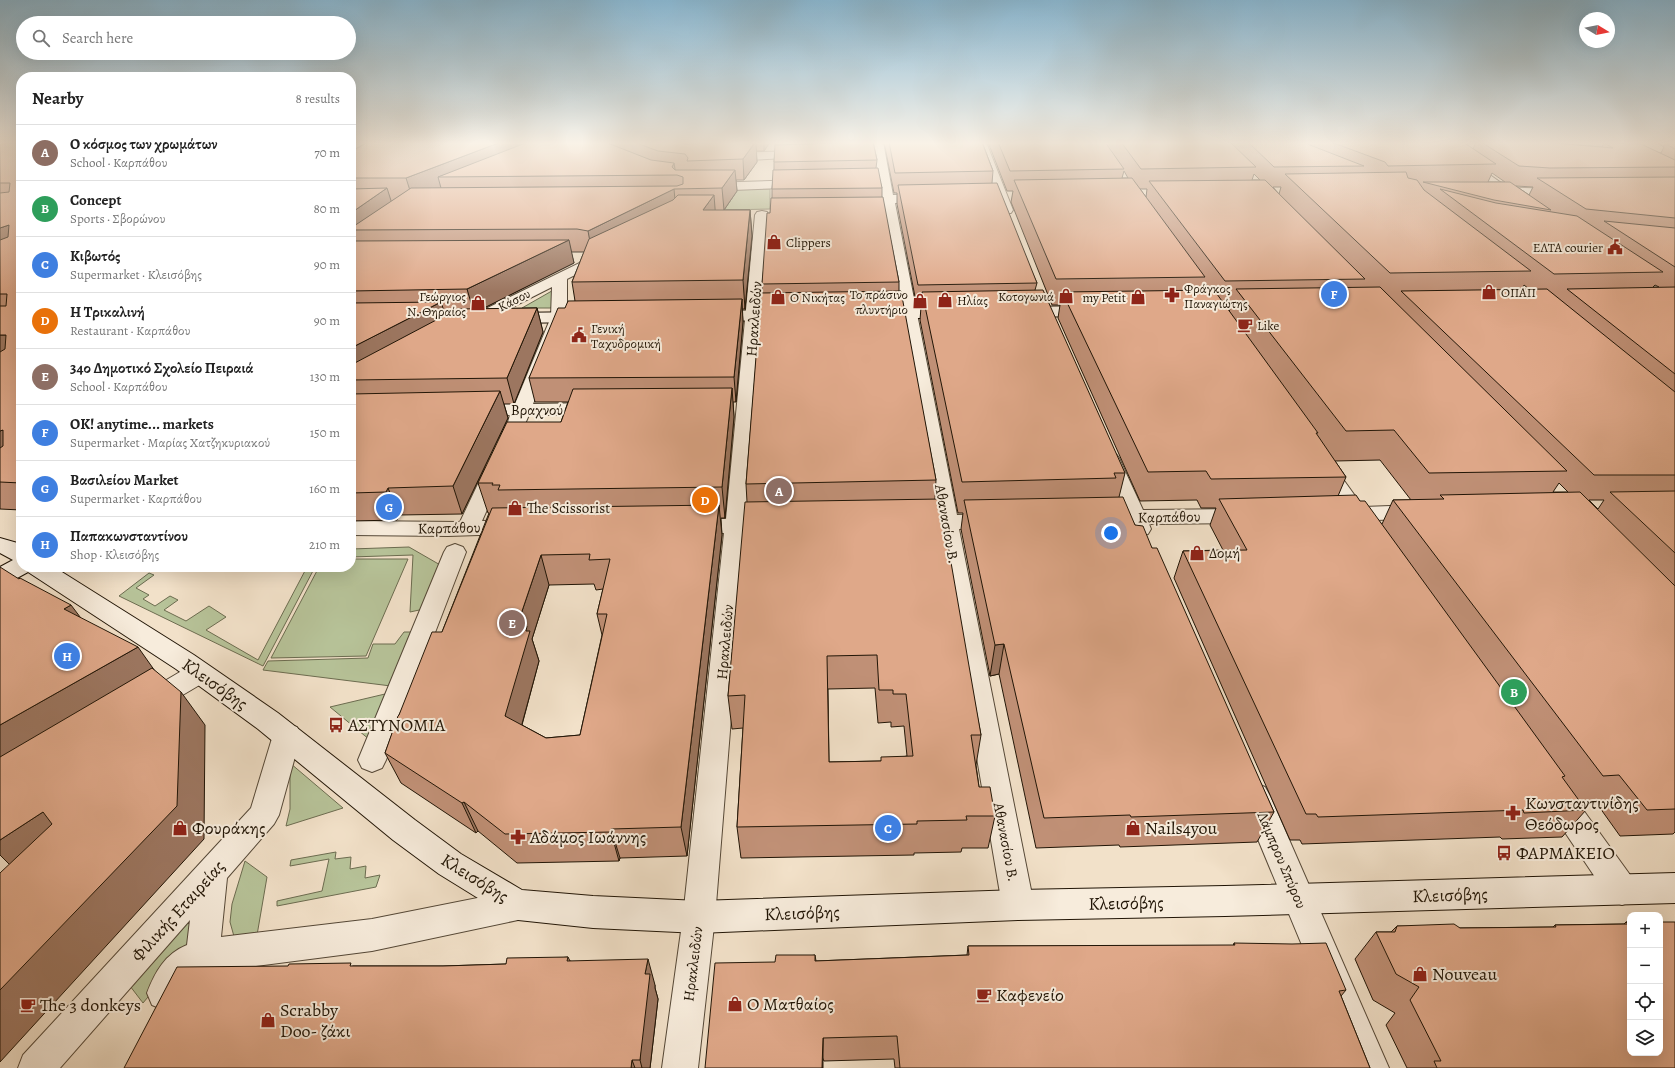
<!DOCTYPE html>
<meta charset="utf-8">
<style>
body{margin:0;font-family:Alegreya,serif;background:#f6f6f6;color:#222}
.controls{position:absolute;right:12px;bottom:12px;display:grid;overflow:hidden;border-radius:8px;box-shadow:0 4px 16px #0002}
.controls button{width:36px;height:36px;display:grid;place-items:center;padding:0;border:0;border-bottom:1px solid #e0e0e0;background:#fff;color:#222;font:20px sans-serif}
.compass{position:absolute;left:1579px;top:12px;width:36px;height:36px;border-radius:50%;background:#fff;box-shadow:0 4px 16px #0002;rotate:100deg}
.you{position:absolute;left:1111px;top:533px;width:14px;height:14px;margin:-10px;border:3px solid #fff;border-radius:50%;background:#1a73e8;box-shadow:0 0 0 6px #1a73e833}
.badge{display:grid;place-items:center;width:26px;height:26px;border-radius:50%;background:#db2777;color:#fff;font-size:13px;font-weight:700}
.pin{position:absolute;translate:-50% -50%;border:2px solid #fff;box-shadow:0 1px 4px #0006}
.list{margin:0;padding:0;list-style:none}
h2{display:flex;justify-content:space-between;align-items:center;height:52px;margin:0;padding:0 16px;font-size:17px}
h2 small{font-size:13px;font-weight:400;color:#767676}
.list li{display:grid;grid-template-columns:26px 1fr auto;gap:12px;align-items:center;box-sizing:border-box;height:56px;padding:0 16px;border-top:1px solid #e0e0e0}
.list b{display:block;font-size:15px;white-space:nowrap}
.list p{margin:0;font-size:13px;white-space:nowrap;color:#767676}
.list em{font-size:13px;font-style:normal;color:#767676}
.icon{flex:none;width:22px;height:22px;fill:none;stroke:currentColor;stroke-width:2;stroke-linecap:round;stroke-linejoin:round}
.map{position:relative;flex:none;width:1675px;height:1068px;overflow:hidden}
.search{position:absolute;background:#fff;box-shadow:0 4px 16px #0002;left:16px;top:16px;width:340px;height:44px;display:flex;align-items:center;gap:10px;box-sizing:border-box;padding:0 14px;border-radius:22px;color:#767676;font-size:15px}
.panel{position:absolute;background:#fff;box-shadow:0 4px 16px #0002;left:16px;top:72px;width:340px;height:500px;border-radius:16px}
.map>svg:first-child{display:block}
.green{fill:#b7c399;stroke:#6c6c50}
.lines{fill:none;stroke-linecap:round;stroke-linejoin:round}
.street-casing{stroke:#554837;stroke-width:2}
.secondary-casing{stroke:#211506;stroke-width:2}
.street{fill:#f7ecdc;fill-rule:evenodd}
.secondary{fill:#f7ecdc;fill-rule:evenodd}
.wall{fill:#c09076;stroke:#211506;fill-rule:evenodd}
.shaded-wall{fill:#9c7660;stroke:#211506}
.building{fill:#dfa889;stroke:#211506;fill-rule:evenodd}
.labels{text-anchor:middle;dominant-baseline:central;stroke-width:4;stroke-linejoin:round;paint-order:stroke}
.far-poi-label{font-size:13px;fill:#211506;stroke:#f7ecdc;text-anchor:start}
.far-street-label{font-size:13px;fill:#211506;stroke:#f7ecdc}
.street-label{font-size:15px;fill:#211506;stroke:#f7ecdc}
.poi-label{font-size:15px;fill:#211506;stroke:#f7ecdc;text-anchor:start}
.near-street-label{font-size:18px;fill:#211506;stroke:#f7ecdc}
.near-poi-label{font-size:18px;fill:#211506;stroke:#f7ecdc;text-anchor:start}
</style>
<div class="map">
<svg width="1675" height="1068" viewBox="0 0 1675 1068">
<rect width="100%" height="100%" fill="#f2e1c9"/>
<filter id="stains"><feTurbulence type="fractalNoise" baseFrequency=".005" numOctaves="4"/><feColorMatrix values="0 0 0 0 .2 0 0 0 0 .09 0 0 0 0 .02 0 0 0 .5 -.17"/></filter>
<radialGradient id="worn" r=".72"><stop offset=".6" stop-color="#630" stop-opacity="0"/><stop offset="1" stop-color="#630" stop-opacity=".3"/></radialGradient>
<path class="green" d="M1465,142h179v2l-14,6 -142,-3z
M770,189v20l-81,2 3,-20z
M557,288l-6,20h-29z
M409,547l33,19 -18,43 -14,3 3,-57 -62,2v-8z
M351,559h57l-42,97 -95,2 48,-91h32z
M307,567h8l-52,99 -144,-70 30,-23 5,2 -18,13 13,7 -6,4 12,7 15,-10 8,4 -14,10 22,11 23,-15 17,11 -20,13 52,30z
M404,632h9l-22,54 -128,-16 5,-9 100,-3 5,-14h22z
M385,694l-15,46 -40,-33z
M290,763l53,45 -57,18 4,-17z
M336,852l-1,7 16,-2 -1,12 16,-3 -1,12 15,-3 -4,12 -99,19v-5l45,-10 7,-32 -39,7 1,-6z
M245,861l22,16 -11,64 -21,-1 -5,-18 2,-18z
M197,909l-2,35 -14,13 -38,46 -13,-17z"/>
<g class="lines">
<g class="street-casing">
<path id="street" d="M871,142h12l10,53 33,-1 5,1 1,3 -1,3 -5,1 -31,1 62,312 35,-1 8,2 3,5 -3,5 -8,2 -33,1 75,376 -5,11 -11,4 -11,-4 -5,-11 -64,-376 -24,1 -8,-2 -3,-5 3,-5 8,-2 21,-1z
M974,142h12l27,68 -2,3h-10l-2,-3z
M804,151l4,2 2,2 -2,2 -82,4 -4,-2 -2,-2 2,-2 4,-2z
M803,180l4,1 2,3 -2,3 -100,4 -4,-1 -2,-3 2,-3 4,-1z
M1495,187l65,2 5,1 1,3 -1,3 -5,1 -69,-3 -2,-3 2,-3z
M762,211l5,1 2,3 -22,303h25l8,2 3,5 -3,5 -8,2h-26l-31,385 -17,151h-36l21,-151 41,-384h-32l-8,-2 -3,-5 3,-5 8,-2h34l29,-304 2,-3z
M604,251l5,1 2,3 -2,3 -42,21v38l-34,87 63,-1 7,2 2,4 -2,4 -7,2h-67l-5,11 -7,2 -7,-2 -2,-4 2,-7 -34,1 -7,-2 -2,-4 2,-4 7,-2h39l36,-87 1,-30 -75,38 -6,2 -6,-2 -2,-3 2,-3z
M1109,452l7,2 3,4 24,52 99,-1 8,2 3,5 -3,5 -8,2 -93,1 2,5 -3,5 -8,2 -8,-2 -5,-9h-25l-8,-2 -3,-5 3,-5 8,-2h19l-22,-53 3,-4z
M1323,459l7,2 33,46 55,-2 8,2 3,5 -3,5 -8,2 -45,1 -3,5 -8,2 -8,-2 -3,-4 -15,-2 -3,-5 3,-5 6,-1 -29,-43 3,-4z
M495,463l7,2 3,4 -23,52 32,-1 8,2 3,5 -3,5 -8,2 -66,2 -97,-1v-14l109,1 25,-53 3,-4z
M455,544l8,3 3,5 -80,208 -4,8 -10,4 -10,-4 -4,-8 86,-208 3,-5z
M199,663l9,3 4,7 -4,7 -49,29 -9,4 -9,-4 -4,-7 4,-7 49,-29z
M287,724l10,3 4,8 -22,80 -5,9 -47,54 -6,59 151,-18 146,-29 11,4 5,11 -5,11 -11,4 -146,31 -169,22 -8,5 -8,9 -11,18 -12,5 -12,-5 -5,-12c8,-21 18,-39 40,-48l3,-25 -130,148h-42l5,-13 228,-247 22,-73 4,-8z
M1255,783l10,4 5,9 119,272h-36l-113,-272 5,-9z
M1558,785l10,4 65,90 5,11 -5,11 -11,4 -11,-4 -63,-94 -5,-9 5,-9z"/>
</g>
<g class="secondary-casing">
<path id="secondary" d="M1429,142h14l81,57 -1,3h-10z
M1088,306l6,2 2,3 -2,3 -6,2 -66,1 -6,-2 -2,-3 2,-3 6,-2z
M876,308h74l6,2 2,3 -2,3 -6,2h-74l-6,-2 -2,-3 2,-3z
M788,310l6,2 2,3 -2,3 -6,2 -76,1 -6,-2 -2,-3 2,-3 6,-2z
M584,312l6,2 2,3 -2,3 -6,2 -74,1 -6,-2 -2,-3 2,-3 6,-2z
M0,538l21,6v23h33l140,88 84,58 137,107 46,34 61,36 71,6 106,5 319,-11 207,-4 450,-13v30l-450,13 -207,4 -319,13 -106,-5 -75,-8 -11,-4 -68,-42 -46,-34 -135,-111 -82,-60 -148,-97 -20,11 -8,2v-18l13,-7 -13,-7z"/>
</g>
<use href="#street" class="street"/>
<use href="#secondary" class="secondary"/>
</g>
<path class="wall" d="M351,142h2l2,7 13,-7h402l-6,9h-8l1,11 -13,18h-8l1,11 -13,19h26l2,26 -7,73h-3l1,13 -7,80h-3l1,15 -9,101h-4l1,17 -35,321 -67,2 -1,3 -102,2 -39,-32 -2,2 -75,-50 -16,-30 14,-38 43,-83 47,-119h-1l-10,-30 83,-61 7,-20h-33l-6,-24 36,-70 10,-7 -3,-19 12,-30h-13l3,11 -92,46 55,-1 6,24 -29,72h-10l4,14 -46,96 -63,1 -2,5 -46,1v-280h1v-1h-1zM445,313h5l-5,2zM594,584l2,6 7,-1 -6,25 5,21 -22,100 -34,3 -24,-13 17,-64 -7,-22 17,-54z
M776,142h97l4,18 -1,8 6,20v9l17,85v9l37,189 -1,19 46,236 -5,30 3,22 16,29 -7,32h-26l-1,4 -47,1v2l-173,3 -4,-31 6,-99 -11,1 -4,-33 19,-194 -1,-18 16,-191v-9l10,-86v-9l2,-19v-8zM875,688l3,35 13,-1v5l13,-1 3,30 -26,5 -52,1 -1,-73z
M884,142h98l11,29 -1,12 45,100 -2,7 90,183 -6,24 16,28 17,23 122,264 -17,30 -137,5 -1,-2 -83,3 -37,-174 -9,2 -29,-147 2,-16h-5l-38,-193 1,-13h-4l-20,-103v-11h-3z
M988,142h475l10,7 3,-7h66l60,5 2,-4 57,10 3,-6 -8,-5h19v690l-2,2 -53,2 -25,-35 -15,1 6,8 -24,27 -60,2 -2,-2 -198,7 -2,-4h-10l-116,-262 9,-27 40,-1 -13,-25 6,-17h-15l-4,-8 -57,1 -82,-183 2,-13h-8l-41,-103 2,-11h-6zM1124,171l4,7h-6zM1492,173l13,9h-17zM1254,174l6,6h-8zM1516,186l17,1 -4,8zM1273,187h8l-2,7zM1140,189h7l-1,8zM1204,282l6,8 -9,1zM1524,285l5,4h-7zM1655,285l4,2h-6zM1223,303h9l-3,9zM1380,460l31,40h-18l-11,24 -22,-23 -22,-5 8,-19 -11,-16zM1559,483l9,9h-15zM1589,500h15l-6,9z
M21,143v367l-21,-1v-365z
M1626,922h4l45,146h-268l-21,-43 9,-12 -22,-13 -18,-41 21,-27h15l6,-6 63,2 93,-1 2,-2 69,-1z
M1234,943l112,47 -5,6 29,72h-475l-1,-9 -70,2 -49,-99 40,-7 1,6 151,-6 1,-9h265z
M568,957l2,4 85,24v3l3,11 -8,69h-526l229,-102h90l63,-2z"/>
<path class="shaded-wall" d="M351,142h2l5,17 -7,5z
M501,142h53l-116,35 3,11 -28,12 -7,-22z
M756,142l1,20 -13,18 -1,-21z
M764,142h6l-6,9z
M674,163l2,12 -4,-8z
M735,170l2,21 -13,19 -2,-22z
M387,188l7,22 -43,20v-17z
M674,189l2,22 -84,42 -4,-22z
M714,195l2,26 -13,-11z
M750,210l2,26 -7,73 -2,-29z
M9,225l12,20 -21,10v-27z
M569,240l5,23 -100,50 -7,-24z
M742,299l1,23 -7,80 -2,-25z
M441,302l8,24 -98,52v-30z
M537,308l6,24 -29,72 -7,-26z
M0,335h6l15,23 -21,11z
M732,388l2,29 -9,101 -3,-31z
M500,391l8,27 -46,96 -9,-28z
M3,430l18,26 -21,11v-36z
M388,488l11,27 -2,5 -11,-28z
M719,505l3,30 -35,321 -6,-29z
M541,555l8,30 -17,54 7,22 -23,85 -11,-30 12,-90z
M71,605l25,33 -32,-29z
M1004,644l-5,30 -9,2 5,-31z
M138,647l24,34 -162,95v-51z
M181,692l24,33 -1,114 -204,223v-72z
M464,802l14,29 -2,2 -14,-30z
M43,812l32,32 -65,21 -10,-10v-15z
M611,829l9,29 -1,3 -8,-29z
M648,959l7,26v3l3,11 -8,69h-8l-2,-8 5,-86z
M823,1038v30h-1z
M632,1060l3,8h-4z"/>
<path class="building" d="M368,142h133l-95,36h-55v-26z
M528,142h77l46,18 23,3 -2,4 3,3h60l-13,18 -48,1 -86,42 -11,-2 -226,1v-2l60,-40 266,-2 6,-2v-7l-6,-2 -239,2z
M634,142h46l5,2 70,-2 -12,17 -56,2 1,-3 -3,-4 -27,-3z
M873,142l4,18 -103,2 1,-17z
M889,142h93l11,29 -98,2z
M998,142h107l19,27 -114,2z
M1121,142h109l26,25 -115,2z
M1248,142h57l5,3 54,21 -90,1z
M1331,142h132l33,22 -108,2 -3,-4z
M1481,142h61l71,6 -9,-5 37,1 34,16v7l-125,1 -31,-2z
M21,143v340l-21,-1v-34l3,-2v-16l-3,1v-79l5,-3 1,-14h-6v-29h6l1,-12h-7v-54l8,-3 1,-12 -9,3v-35l9,-1 1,-9h-10v-39z
M1666,144h9v5z
M878,168l4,20 -110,1 1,-19z
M1406,172l2,6 9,2 7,10 107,81 -141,2 -105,-99z
M1675,177v41l-89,-9 -49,-31z
M1132,178l73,99 -149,2 -42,-99z
M1265,180l100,99 -140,2 -76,-100z
M1423,182h87l41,28 -57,-10z
M997,183l40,100 -119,2 -20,-100z
M387,188l-36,25v-24z
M1440,189l56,14 81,13 86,56 -109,2z
M678,195h36l-11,15h47l-7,70 -171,2 17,-43 84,-39z
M883,197l16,85 -137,2 5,-71h3l1,-15z
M1604,221l71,7v39z
M569,240l-102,49 -116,2v-50z
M1380,287l187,184 -138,2 -35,-43 -48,1 -110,-142z
M1675,287v87l-108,-85z
M1547,289l128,103v83h-81l-193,-184z
M1043,290l82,183h-11l2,5 -154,4 -40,-190z
M1214,290l104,143h-2l30,44 -135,2 -5,-8 -58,1 -86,-180z
M901,291l35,189 -190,4 15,-191z
M742,299l-8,78 -205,1 29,-70h7l3,-7z
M441,302l-90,46v-45z
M537,308l-30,70 -156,2v-15l106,-56z
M732,388l-10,99 -224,3 2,-5h-8l1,-2h-15l29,-61h54l12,-33z
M500,391l-47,95 -65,2 -2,4 -35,1v-99z
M1675,491v62l-65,-61z
M1580,492l95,94v223l-28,1 -28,-35 -16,1 -210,-276 51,-1 -4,-4z
M1356,495l4,6h5l200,275 -3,1 24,33 -62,3 -1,-3 -205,7 -2,-3h-10l-123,-263 64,-1 -28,-51z
M1123,497l12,28 8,1 9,22h5l117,264 -143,5 -1,-2 -86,3 -40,-174 -9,1 -31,-145z
M940,499l41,236h-10l8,52h11l5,29h-29l1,4 -50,1v3l-180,3 8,-132 -17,1 17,-194zM877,655l2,35h14v4h13l7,62 -32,1v4l-52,1 -2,-106z
M719,505l-38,322 -70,2v3l-106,2 -41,-32 -2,1 -77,-50 13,-37 1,-1 33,-83h10l50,-124zM590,554l-1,6 21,-1 -13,55h10l-27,121 -34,3 -41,-22 25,-85h-4l1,-5h-10l24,-71z
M0,567l19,12 1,-1 51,27 -7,4 74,38 -138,78z
M152,668l29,24 -4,114 -177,184v-117l52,-49 -9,-12 -43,28v-83z
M1626,922h4v131h30v-131h15v146h-238l-3,-7h7l-31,-61 9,-13 -23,-13 -20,-42h19l2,-6 57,-2 6,4 96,-1 -1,-2 73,-1z
M1234,943l58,1 34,-1 20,47 -7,1 31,77h-470l-3,-32 -74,2 -1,30h-117l10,-105 60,-1 1,-7h39v6l154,-6 -1,-9 267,-1z
M568,957l-1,4 81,-2 -3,15h5l-10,86h-8l-1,8h-507l53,-101 111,-1 1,-2 62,-1 -1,3h93l63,-2 1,-6z"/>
<linearGradient id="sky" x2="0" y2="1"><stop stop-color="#89b8d3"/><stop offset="0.49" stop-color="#f9f2e7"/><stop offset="1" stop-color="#f9f2e7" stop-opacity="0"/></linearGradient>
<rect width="1675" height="292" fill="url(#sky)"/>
<defs>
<g id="shop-bare" transform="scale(1.2)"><path d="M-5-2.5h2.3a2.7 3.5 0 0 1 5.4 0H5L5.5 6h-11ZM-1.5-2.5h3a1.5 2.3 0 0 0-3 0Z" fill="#8f2418" stroke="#f7ecdc" stroke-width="2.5" paint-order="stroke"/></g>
<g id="civic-bare" transform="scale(1.2)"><path d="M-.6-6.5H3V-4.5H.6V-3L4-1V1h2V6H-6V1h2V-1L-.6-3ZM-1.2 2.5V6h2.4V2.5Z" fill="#8f2418" stroke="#f7ecdc" stroke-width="2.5" paint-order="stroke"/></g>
<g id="pharmacy-bare" transform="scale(1.2)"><path d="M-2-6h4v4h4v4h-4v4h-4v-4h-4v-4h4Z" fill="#8f2418" stroke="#f7ecdc" stroke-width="2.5" paint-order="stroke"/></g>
<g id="cafe-bare" transform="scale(1.2)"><path d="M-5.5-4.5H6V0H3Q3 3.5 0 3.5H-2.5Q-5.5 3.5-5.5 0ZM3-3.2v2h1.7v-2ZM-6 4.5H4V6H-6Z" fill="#8f2418" stroke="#f7ecdc" stroke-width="2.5" paint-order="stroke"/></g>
<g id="bus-bare" transform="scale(1.2)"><path d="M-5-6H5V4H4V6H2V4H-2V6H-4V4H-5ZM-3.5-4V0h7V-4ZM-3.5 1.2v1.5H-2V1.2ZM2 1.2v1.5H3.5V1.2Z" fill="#8f2418" stroke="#f7ecdc" stroke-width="2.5" paint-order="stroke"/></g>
</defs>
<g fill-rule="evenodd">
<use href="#shop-bare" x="774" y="242"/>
<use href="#civic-bare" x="1615" y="247"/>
<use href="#shop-bare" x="1489" y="292"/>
<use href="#pharmacy-bare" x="1172" y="295"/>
<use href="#shop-bare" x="1066" y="296"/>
<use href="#shop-bare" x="778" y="297"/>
<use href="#shop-bare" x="1138" y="297"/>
<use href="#shop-bare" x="945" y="300"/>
<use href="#shop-bare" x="920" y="301"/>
<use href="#shop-bare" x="478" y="303"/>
<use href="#cafe-bare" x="1245" y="325"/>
<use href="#civic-bare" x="579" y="335"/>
<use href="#shop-bare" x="515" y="508"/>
<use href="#shop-bare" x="1197" y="553"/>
<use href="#bus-bare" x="336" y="725"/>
<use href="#pharmacy-bare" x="1513" y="813"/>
<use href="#shop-bare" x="180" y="828"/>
<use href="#shop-bare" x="1133" y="828"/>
<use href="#pharmacy-bare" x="518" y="837"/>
<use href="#bus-bare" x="1504" y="853"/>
<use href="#shop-bare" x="1420" y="974"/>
<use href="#cafe-bare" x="984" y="995"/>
<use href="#shop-bare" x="735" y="1004"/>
<use href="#cafe-bare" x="28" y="1005"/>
<use href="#shop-bare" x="268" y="1020"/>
</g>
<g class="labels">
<g class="far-poi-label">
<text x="786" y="242">Clippers</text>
<text x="1603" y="247" text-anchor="end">ΕΛΤΑ courier</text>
<text x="1184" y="288">Φράγκος<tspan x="1184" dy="15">Παναγιώτης</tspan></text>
<text x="1501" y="292">ΟΠΑΠ</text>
<text x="908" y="294" text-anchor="end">Το πράσινο<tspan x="908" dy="15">πλυντήριο</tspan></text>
<text x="466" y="296" text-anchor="end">Γεώργιος<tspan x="466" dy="15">Ν. Θηραίος</tspan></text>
<text x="1054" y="296" text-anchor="end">Κοτογωνιά</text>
<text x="790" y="297">Ο Νικήτας</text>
<text x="1126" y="297" text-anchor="end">my Petit</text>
<text x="957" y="300">Ηλίας</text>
<text x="1257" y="325">Like</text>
<text x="591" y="328">Γενική<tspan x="591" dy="15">Ταχυδρομική</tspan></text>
</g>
<g class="far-street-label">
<text transform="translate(514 300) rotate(-27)">Κάσου</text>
</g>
<g class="street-label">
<text transform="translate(754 319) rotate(-86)">Ηρακλειδών</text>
<text x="537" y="410">Βραχνού</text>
<text transform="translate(1169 517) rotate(-1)">Καρπάθου</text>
<text transform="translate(947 524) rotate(80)">Αθανασίου Β.</text>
<text transform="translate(449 528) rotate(-1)">Καρπάθου</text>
<text transform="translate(725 642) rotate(-85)">Ηρακλειδών</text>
<text transform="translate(1006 842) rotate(79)">Αθανασίου Β.</text>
<text transform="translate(1282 860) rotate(67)">Λάμπρου Σπύρου</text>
<text transform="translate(693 964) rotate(-83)">Ηρακλειδών</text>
</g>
<g class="poi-label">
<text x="527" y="508">The Scissorist</text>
<text x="1209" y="553">Δομή</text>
</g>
<g class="near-street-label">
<text transform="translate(215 684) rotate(35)">Κλεισόβης</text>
<text transform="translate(475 878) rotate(32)">Κλεισόβης</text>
<text transform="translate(1450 895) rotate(-2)">Κλεισόβης</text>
<text transform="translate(1126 903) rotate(-1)">Κλεισόβης</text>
<text transform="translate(178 911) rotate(-48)">Φιλικής Εταιρείας</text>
<text transform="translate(802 913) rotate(-2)">Κλεισόβης</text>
</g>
<g class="near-poi-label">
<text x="348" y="725">ΑΣΤΥΝΟΜΙΑ</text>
<text x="1525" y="803">Κωνσταντινίδης<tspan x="1525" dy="21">Θεόδωρος</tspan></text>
<text x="192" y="828">Φουράκης</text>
<text x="1145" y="828">Nails4you</text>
<text x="530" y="837">Αδάμος Ιωάννης</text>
<text x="1516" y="853">ΦΑΡΜΑΚΕΙΟ</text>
<text x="1432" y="974">Nouveau</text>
<text x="996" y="995">Καφενείο</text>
<text x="747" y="1004">Ο Ματθαίος</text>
<text x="40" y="1005">The 3 donkeys</text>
<text x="280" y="1010">Scrabby<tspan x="280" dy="21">Doo- ζάκι</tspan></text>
</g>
</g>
<rect width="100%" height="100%" filter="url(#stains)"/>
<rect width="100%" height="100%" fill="url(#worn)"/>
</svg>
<div class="controls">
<button>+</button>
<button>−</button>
<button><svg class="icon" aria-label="locate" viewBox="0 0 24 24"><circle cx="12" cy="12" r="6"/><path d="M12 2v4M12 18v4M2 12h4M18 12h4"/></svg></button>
<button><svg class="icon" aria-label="layers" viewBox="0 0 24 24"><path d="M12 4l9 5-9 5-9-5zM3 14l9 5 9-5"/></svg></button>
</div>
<svg class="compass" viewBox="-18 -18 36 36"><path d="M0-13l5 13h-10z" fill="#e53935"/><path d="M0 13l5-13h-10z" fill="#767676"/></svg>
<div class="you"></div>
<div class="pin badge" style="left:779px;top:491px;background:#8d6e63">A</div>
<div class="pin badge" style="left:1514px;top:692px;background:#2e9e5b">B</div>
<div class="pin badge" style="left:888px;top:828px;background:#3f7fe0">C</div>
<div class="pin badge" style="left:705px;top:500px;background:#e8710a">D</div>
<div class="pin badge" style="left:512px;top:623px;background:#8d6e63">E</div>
<div class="pin badge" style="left:1334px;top:294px;background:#3f7fe0">F</div>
<div class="pin badge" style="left:389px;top:507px;background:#3f7fe0">G</div>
<div class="pin badge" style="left:67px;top:656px;background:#3f7fe0">H</div>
<div class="search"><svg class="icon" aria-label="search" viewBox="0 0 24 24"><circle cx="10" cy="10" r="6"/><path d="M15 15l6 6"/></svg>Search here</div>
<section class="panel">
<h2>Nearby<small>8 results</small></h2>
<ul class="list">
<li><span class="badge" style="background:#8d6e63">A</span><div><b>Ο κόσμος των χρωμάτων</b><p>School · Καρπάθου</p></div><em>70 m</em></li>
<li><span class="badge" style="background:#2e9e5b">B</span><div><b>Concept</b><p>Sports · Σβορώνου</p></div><em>80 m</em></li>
<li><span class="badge" style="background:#3f7fe0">C</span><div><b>Κιβωτός</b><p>Supermarket · Κλεισόβης</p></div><em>90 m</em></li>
<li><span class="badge" style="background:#e8710a">D</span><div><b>Η Τρικαλινή</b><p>Restaurant · Καρπάθου</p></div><em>90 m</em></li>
<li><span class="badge" style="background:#8d6e63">E</span><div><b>34ο Δημοτικό Σχολείο Πειραιά</b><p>School · Καρπάθου</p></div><em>130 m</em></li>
<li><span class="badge" style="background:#3f7fe0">F</span><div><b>OK! anytime... markets</b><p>Supermarket · Μαρίας Χατζηκυριακού</p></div><em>150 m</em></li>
<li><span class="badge" style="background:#3f7fe0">G</span><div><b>Βασιλείου Market</b><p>Supermarket · Καρπάθου</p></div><em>160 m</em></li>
<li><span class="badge" style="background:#3f7fe0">H</span><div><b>Παπακωνσταντίνου</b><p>Shop · Κλεισόβης</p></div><em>210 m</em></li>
</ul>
</section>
</div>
